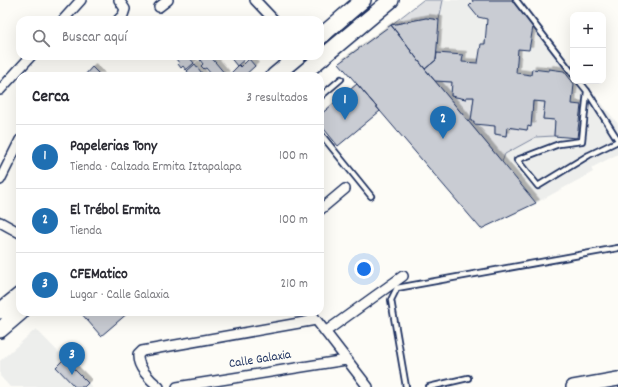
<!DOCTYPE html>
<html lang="es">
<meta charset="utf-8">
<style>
body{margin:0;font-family:Dekko,sans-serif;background:#f7f7f7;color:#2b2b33}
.controls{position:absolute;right:12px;top:12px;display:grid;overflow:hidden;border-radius:8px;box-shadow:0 4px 16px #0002}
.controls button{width:36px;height:36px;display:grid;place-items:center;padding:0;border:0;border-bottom:1px solid #e1e1e2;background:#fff;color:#2b2b33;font:20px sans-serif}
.you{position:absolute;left:364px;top:269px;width:14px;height:14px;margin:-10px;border:3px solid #fff;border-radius:50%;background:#1a73e8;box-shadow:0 0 0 6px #1a73e833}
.badge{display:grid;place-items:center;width:26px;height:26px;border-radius:50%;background:#1f6fb2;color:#fff;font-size:13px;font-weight:700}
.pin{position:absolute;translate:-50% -33px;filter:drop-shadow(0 1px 2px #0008)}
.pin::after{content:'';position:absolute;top:21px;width:14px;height:12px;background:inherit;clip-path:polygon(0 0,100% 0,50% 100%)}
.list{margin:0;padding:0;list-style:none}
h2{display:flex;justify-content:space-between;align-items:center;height:52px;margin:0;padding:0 16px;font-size:17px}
h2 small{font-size:13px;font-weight:400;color:#7c7c81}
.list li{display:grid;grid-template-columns:26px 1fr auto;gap:12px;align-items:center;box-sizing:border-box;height:64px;padding:0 16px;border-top:1px solid #e1e1e2}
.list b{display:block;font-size:15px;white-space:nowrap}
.list p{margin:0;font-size:13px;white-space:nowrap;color:#7c7c81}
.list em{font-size:13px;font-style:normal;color:#7c7c81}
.icon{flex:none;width:22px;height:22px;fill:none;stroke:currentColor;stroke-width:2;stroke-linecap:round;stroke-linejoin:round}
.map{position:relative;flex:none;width:618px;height:387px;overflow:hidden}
.search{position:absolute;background:#fff;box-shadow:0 4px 16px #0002;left:16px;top:16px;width:308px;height:44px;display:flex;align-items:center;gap:10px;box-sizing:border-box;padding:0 14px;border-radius:12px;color:#7c7c81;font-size:15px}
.panel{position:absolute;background:#fff;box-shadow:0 4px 16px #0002;left:16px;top:72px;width:308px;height:244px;border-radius:12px}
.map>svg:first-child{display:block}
.built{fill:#edeeec}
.green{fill:#e0e1e3;stroke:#7e88a0}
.building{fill:#c9ccd3;stroke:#1b2f5e;filter:url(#shadow)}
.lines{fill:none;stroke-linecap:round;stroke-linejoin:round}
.service-casing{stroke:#1b2f5e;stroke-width:8}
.minor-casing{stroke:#1b2f5e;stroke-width:12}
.secondary-casing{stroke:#1b2f5e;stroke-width:16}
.primary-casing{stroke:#1b2f5e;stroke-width:18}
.service{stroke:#fdfcf7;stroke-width:4.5}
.minor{stroke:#fdfcf7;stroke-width:9}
.secondary{stroke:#fdfcf7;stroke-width:13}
.primary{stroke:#fdfcf7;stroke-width:15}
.labels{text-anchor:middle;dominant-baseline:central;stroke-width:3.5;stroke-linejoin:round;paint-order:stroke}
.street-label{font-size:13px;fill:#1b2f5e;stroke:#fdfcf7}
</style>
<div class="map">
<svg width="618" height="387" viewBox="0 0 618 387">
<defs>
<filter id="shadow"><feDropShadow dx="3.5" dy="-3.5" stdDeviation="0" flood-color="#0004"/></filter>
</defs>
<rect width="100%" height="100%" fill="#fdfcf7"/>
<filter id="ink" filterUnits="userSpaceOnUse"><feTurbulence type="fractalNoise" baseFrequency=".025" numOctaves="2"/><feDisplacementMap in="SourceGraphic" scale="8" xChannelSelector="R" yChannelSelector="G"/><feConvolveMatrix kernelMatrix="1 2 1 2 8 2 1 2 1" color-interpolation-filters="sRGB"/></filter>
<g filter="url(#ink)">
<path class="built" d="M423,0h98l52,67v14h11l34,43v30l-27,14 2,4 -57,31 -111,-134z
M36,329l56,58h-82l-10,-11v-15z"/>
<path class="green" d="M423,0h20l-4,20 -13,-2 -35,7z
M435,81l17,1 -1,14 15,3v-2h8l-3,24 24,5v8l11,2 1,-9 20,3 1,-4h3l2,-25 12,1 -2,17 12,1 -1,16 -18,1 -31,17 -3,8z"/>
<path class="building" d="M472,0h40l21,27 -4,23 -11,-1 -2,24 15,2 1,-6 17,2v-2l15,2 10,13 -2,20 9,1 -4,33 -23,-2 1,-16 -12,-1 2,-17 -12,-1 -2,26 -3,-1 -1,4 -20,-3 -1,9 -11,-2v-8l-21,-2v-3h-3l3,-24h-8v2l-15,-3 1,-14 -17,-1 -10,-12 11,-9 1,-7 26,2 -1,7 16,1 3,-19h4l2,-25 -9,-2 -9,-11 4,-4z
M426,18l13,2 -3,40 -11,9 -34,-44z
M391,25l34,44 111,134 -55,26 -142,-166z
M172,56h16l6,7 -8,7 -3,-4 -2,2 -3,-4 1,-1 -5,-7 -1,2z
M205,56h5l16,19 -16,1 1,-2 -5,-6 -2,1 -3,-3 2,-2 -3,-4z
M229,56h13l3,3 -8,7z
M249,59l6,7 -11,10h-14l2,-2 -1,-1 8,-8 2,2z
M195,64l9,12h-15l1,-1 -3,-4z
M92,67l9,9h-17z
M357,84l23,27 -42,35 -18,-22v-9z
M80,312h49l-28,24z
M64,359l24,24 -4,4h-9l-19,-20z"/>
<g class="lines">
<g class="service-casing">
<path id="service" d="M516,0l57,74
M579,81l8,10 31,49
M587,91l-5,50 -23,3 -42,16 21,26 51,-31 29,-14
M320,97l21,-18
M320,133l51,63
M406,387l-15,-87 6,-12 221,-40
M429,387l39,-9"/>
</g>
<g class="minor-casing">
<path id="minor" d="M255,0l19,20
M159,7l9,-7
M63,20l18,-20
M118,20l5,-5 2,-6 -6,-9
M0,90l31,-34
M0,180l20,-40
M320,210l25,-21
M0,222l20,11
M310,312l58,75
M325,332l78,-56
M159,387c-9,-7 -22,-20 -21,-32l4,-4 174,-31
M177,387l169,-27"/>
</g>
<g class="secondary-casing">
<path id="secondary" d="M573,387l45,-8"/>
</g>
<g class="primary-casing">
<path id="primary" d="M320,37l43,-37
M274,76l24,-20
M300,76l91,-76
M0,311l20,-16
M0,330l21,-18"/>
</g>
<use href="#service" class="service"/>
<use href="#minor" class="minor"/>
<use href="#secondary" class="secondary"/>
<use href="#primary" class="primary"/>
</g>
</g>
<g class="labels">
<g class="street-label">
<text transform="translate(260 360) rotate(-9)">Calle Galaxia</text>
</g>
</g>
</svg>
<div class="controls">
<button>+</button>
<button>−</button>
</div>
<div class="you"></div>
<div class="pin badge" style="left:345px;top:120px">1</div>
<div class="pin badge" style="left:443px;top:139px">2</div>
<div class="pin badge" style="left:72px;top:375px">3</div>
<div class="search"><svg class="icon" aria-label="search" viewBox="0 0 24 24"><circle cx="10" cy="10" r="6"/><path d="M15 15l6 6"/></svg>Buscar aquí</div>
<section class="panel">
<h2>Cerca<small>3 resultados</small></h2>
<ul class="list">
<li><span class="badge">1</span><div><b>Papelerias Tony</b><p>Tienda · Calzada Ermita Iztapalapa</p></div><em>100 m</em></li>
<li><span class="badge">2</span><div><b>El Trébol Ermita</b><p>Tienda</p></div><em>100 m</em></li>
<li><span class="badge">3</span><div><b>CFEMatico</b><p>Lugar · Calle Galaxia</p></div><em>210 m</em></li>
</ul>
</section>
</div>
